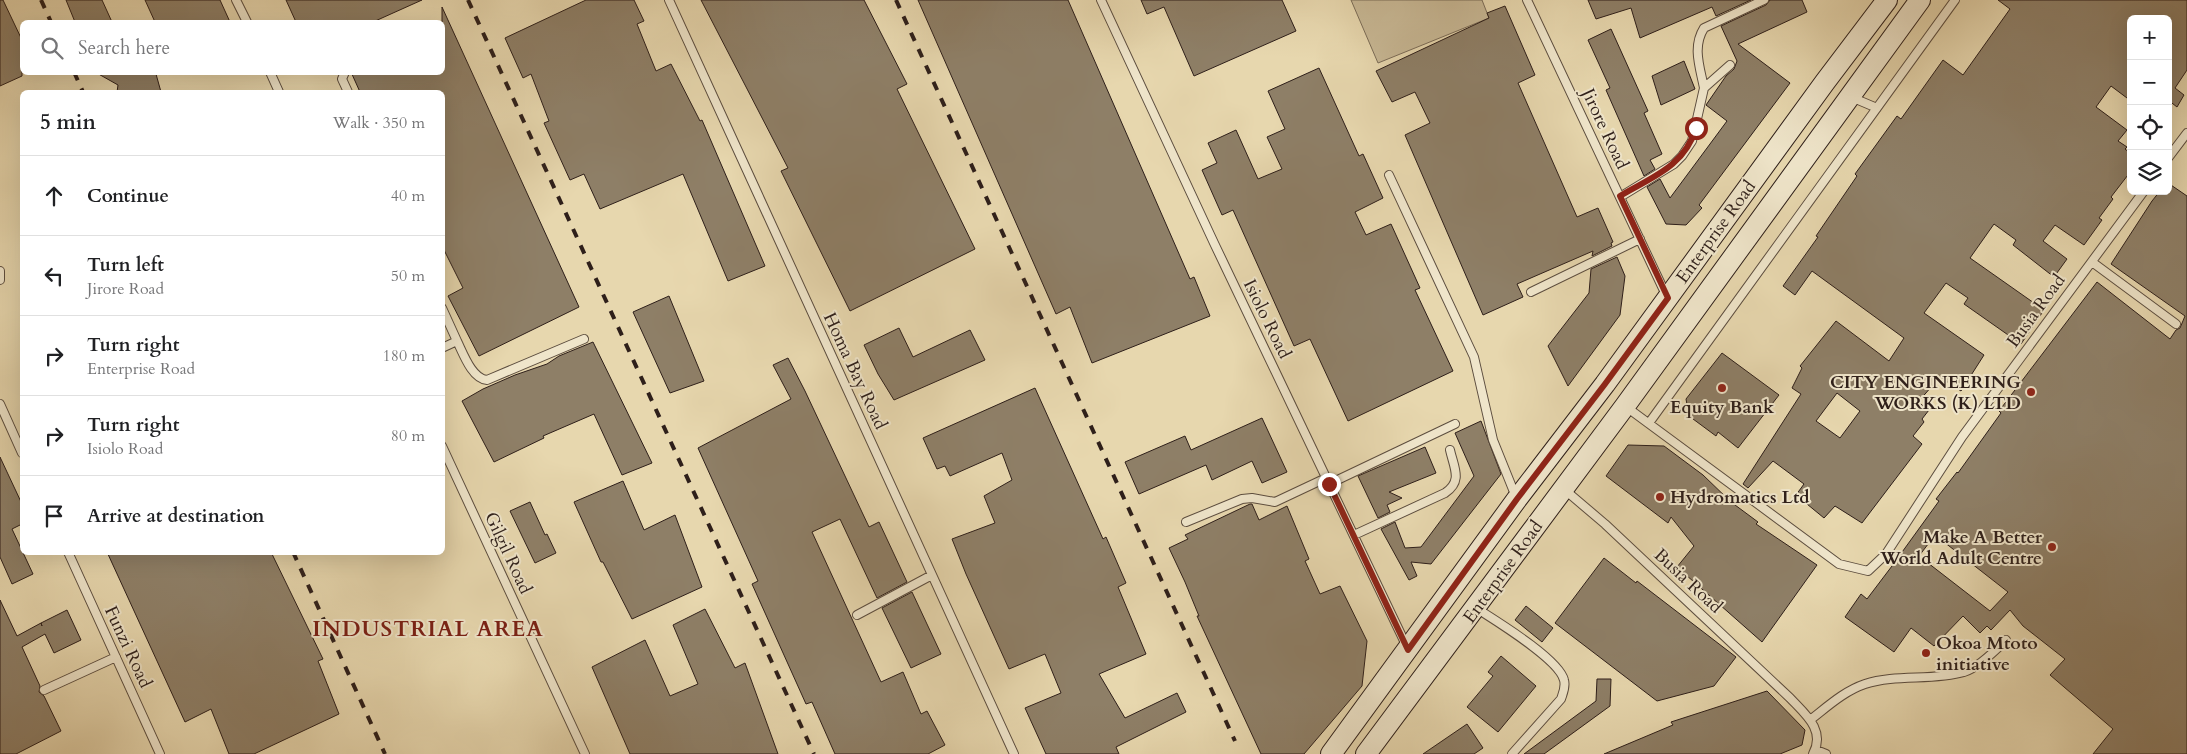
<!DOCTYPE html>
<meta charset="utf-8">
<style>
body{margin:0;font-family:Cardo,serif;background:#f6f6f6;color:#202124}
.controls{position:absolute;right:15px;top:15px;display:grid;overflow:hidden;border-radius:8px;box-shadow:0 5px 20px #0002}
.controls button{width:45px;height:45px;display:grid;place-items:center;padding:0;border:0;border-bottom:1px solid #e0e0e0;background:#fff;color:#202124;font:25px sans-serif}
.stop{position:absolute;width:15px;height:15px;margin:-11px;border:4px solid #8f2418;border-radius:50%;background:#fff}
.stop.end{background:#8f2418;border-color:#fff;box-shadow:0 1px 5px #0008}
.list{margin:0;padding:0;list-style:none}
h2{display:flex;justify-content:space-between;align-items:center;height:65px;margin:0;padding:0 20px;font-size:21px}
h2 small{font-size:16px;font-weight:400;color:#757577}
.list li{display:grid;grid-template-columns:32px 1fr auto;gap:15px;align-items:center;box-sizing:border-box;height:80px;padding:0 20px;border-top:1px solid #e0e0e0}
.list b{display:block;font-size:19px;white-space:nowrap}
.list p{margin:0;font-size:16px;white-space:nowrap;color:#757577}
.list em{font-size:16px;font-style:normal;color:#757577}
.icon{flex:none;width:28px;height:28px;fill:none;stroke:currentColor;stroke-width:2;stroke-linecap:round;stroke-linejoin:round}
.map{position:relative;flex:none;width:2187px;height:754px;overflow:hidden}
.search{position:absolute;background:#fff;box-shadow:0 5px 20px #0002;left:20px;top:20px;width:425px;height:55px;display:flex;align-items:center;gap:12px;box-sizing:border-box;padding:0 18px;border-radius:8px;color:#757577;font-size:19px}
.panel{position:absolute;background:#fff;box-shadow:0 5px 20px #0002;left:20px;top:90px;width:425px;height:465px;border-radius:8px}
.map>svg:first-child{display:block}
.green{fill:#c8b895;stroke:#7b6c58}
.building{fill:#8e7f67;stroke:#2e1f1a;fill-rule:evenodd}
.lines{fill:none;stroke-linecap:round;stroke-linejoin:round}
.lane-casing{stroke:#5c4d3f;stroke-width:10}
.secondary-casing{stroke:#2e1f1a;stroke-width:22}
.lane{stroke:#efe5ca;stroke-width:8}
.secondary{stroke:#efe5ca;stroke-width:20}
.rail{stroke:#2e1f1a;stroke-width:4;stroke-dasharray:9 9;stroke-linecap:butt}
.route{stroke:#8f2418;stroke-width:6}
.poi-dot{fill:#8f2418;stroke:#efe5ca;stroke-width:2}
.labels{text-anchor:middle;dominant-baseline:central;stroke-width:4;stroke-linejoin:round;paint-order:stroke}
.street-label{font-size:18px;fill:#2e1f1a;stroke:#efe5ca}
.poi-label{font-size:18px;font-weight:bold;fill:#2e1f1a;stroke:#efe5ca;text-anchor:end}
.district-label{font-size:22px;font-weight:bold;letter-spacing:1px;fill:#7a1f14;stroke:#efe5ca}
</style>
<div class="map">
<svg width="2187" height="754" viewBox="0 0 2187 754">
<rect width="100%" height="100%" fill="#e7d7ae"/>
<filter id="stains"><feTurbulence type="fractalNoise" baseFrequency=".004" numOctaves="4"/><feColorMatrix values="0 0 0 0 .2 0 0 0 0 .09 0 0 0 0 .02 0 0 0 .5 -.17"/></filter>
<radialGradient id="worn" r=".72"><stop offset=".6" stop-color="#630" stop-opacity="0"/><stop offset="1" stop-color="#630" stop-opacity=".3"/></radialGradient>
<path class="green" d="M1351,0h131l7,18 -111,45z"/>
<path class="building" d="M0,0h3l19,40v36l-22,10z
M66,0h36l10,22h-37z
M145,0h75l10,22h-75z
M286,0h136l-49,22h-77z
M586,0h48l10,21 -7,3 19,47 15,-7 29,57 2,-1 63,146 -37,15 -45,-107 -83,35 -16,-35 -14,6 -26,-57 5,-2 -18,-47 -8,4 -18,-40z
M701,0h163l43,84 -10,5 78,160 -125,62 -69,-140 7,-3z
M918,0h150l122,279 4,-2 16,39 -118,47 -22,-56 -14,7z
M1141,0h141l14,31 -102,45 -30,-69 -17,7z
M1588,0h163l-35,16 -4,-9 -72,31 -9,-30 -35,11z
M1770,0h32l5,12 -69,32 52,39 -91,122 3,3 -16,17 -20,-1 -19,-37 13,-8 10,19 57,-77 -21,-16 20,-29 8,-7 3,-8 -16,-35 45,-21z
M1998,0h189v70l-12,18 9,7 -7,12 -9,-7v-81h-37v82l-20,-15 -15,21 31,23 -9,11 9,6 -2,2 6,5v17l-20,26 2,2 -14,19 3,2 -18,25 -29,-20 -12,16 24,18 -13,18 -41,-32 3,-5 -22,-16 -24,34 74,52 -23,34 -57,-40 4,-6 -22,-15 -22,30 60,42 -23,36 -21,-14 -22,25 11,8 -7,9 2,3 -11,14 9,8 -60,79 -27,-17 -11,12 -28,-23 8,-11 -31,-23 -25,27 -5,-4 58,-90 -9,-6 10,-20 -2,-2 36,-45 53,40 15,-23 -92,-67 -17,24 -12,-9 35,-49 -2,-1 41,-60 -2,-2 42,-58 4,3 42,-59 20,15 47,-66zM1837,393l23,18 -20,27 -24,-17z
M1505,6l30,69 -17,8 59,134 21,-9 15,34 -2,1 1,3 -20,10 1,-5 -76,33 6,13 -40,18 -78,-180 25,-12 -15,-31 -23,10 -16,-31 113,-53 -2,-5z
M442,7l137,300 -100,49 -31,-60 15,-8 -21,-42v-154h-82l-9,-20h91z
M1611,29l37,82 -4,2 18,41 -12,6 5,9 -11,7 -38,-86 4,-2 -22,-48z
M1684,61l11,28 -34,16 -9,-29z
M1319,68l40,88 4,-2 20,44 -28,14 11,23 25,-11 29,64 -5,2 38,81 -105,50 -38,-82 -16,7 -61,-136 -11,5 -20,-45 15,-7 -9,-20 28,-13 22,49 24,-10 -15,-32 18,-8 -17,-38z
M95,72l61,2 5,18h-44l1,-7z
M2168,183l19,13v558h-94l20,-25 -63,-54 15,-16 -42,-33 -13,-16 -19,20 -4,-4 -7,7 -17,-17 -29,30 -23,-18 -17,24 -49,-35 16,-23 6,5 25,-33 47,-65 -3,-2 21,-27 1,1 43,-60 -2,-2 98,-129 73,57 6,-9 4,-2 5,-12 -74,-52 41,-63 8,-10h8zM1935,535l73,57 -18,19 -71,-55z
M1617,257l8,19 -5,39 -52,71 -20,-40 41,-53 2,-24z
M669,296l35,85 -34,12 -37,-81z
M899,328l14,29 57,-27 15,30 -91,40 -16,-26 -14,-29z
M593,342l59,121 -30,12 -28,-61 -51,22 1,2 -50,24 -32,-61 21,-12 32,-14 32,-11 12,-8z
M1722,353l57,42 -41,53 -20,-16 -2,4 -27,-20 -3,-17z
M788,358l17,33 64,136 10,-5 28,60 -30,16 -37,-79 -28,13 69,150 22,-10 18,42 6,-3 18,34 -17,9h-93l-23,-52 -6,2 -54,-120 6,-3 -60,-133 93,-49 -18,-34z
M1035,388l68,151 3,-2 20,46 -8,4 28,67 -47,20 26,44 52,-25 9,19 -70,35 3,7h-73l-21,-46 36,-15 -16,-39 -36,15 -43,-95 -14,-35 43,-16 -11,-27 28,-16 -10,-27 -52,23 -5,-10 -8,3 -14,-31z
M1262,418l25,54 -25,11 -10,-22 -40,19 -6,-15 -67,29 -14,-32 60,-26 6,14z
M1481,421l20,53 -70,90 -20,-2 6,14 -8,4 -28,-51 14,-7 10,26 16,-1 53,-71 -19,-43z
M1628,445l36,1 39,29 28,27 27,20 -2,2 61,41 -55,77 -85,-75 17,-21 -23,-29 -3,6 -62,-47z
M1425,447l11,26 -47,19 13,6 -15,7 3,7 -12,6 -20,-42z
M0,457l22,47v20l-10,5 21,45 -21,10 -12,-27z
M623,481l21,49 31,-15 27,72 -70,32 -29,-57h-2l-27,-60z
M530,502l15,33 2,-1 9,19 -21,10 -25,-52z
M1250,504h2l7,16 28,-14 22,53 -4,2 15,33 20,-8 27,55 -5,45 -58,68h-43l-64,-138h2l-14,-34 -16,-34 19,-9 -3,-4z
M107,552h164l52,107 -5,2 21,53 -85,40h-25l-18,-45 -26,13z
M1604,558l32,25 1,-2 99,76 -22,29 -57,15 -102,-78z
M912,592l29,62 -30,14 -29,-60z
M0,600l17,36 24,-13 1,3 -1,-3 26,-13 14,30 -27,13 -9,-19 -23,13 18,39 -1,6 5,4 17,35 -45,23h-16z
M1526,606l27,22 -11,14 -27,-22z
M705,609l30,59 10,-5 33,91h-148l-38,-87 53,-27 25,56 28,-12 -25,-59z
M1501,656l35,30 -38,46 -31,-25 26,-31 -5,-4z
M1597,679h14l-1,27 -66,48h-20l72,-53z
M1767,691l38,39 -3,15 -22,9h-176l69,-29 -2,-3z
M1467,724l16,24 -9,6h-51z"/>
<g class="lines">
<g class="lane-casing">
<path id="lane" d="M236,0l11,22
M669,0l345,754
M1101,0l113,243 193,404
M1527,0l140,297
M270,72l9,20
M345,72l-3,7 6,13
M1704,88c-4,-21 -12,-41 0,-60l60,-28
M1851,97l26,11
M2168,158l19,-25
M1389,175l85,182 19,83 23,57
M1620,197l54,-33 8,-8 10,-15 12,-53 26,-23
M2092,262l84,62
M0,271v9
M1531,292l109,-53
M442,308l15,33 -15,7
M457,341c6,12 15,38 30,39l97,-41
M0,404l22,49
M1625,406l214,158 29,7 18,-17 76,-117 182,-246
M1649,423l306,-423
M442,446l143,308
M1329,484l126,-60
M1565,490l40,34 185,174c15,16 36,32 23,56
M1186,522l56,-23 10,-1 23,4 51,-24
M1354,535l91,-42c18,-12 9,-25 5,-43
M68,552l92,202
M1476,608c20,13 83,51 88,72 2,7 -1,13 -3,19l-49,55
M857,615l75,-40
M44,690l72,-33
M1810,720c17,-13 34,-29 55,-36 31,-10 68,-3 99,-12 12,-3 33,-23 42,-32
M1816,750l10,4"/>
</g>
<g class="secondary-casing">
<path id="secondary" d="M1331,754l186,-255 88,-115 220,-302 62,-82
M1366,754l259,-348 295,-406"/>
</g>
<use href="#lane" class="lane"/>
<use href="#secondary" class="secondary"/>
<path class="rail" d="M41,0l10,22
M468,0l346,754
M896,0l339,741
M74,72l9,20
M293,552l92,202"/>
</g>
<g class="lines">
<path class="route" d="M1329,484l79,166 109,-151 88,-115 63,-86 -48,-102c32,-19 64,-29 76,-68"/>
</g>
<g class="poi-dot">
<circle cx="1722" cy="388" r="5"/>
<circle cx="2031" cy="392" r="5"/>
<circle cx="1660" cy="497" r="5"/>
<circle cx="2052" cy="547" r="5"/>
<circle cx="1926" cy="653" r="5"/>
</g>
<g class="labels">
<g class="street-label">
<text transform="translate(1605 129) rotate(65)">Jirore Road</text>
<text transform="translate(1716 232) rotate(-54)">Enterprise Road</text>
<text transform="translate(2036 311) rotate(-54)">Busia Road</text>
<text transform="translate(1267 319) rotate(64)">Isiolo Road</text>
<text transform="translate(855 371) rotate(65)">Homa Bay Road</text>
<text transform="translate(508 553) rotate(65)">Gilgil Road</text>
<text transform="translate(1503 572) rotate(-54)">Enterprise Road</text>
<text transform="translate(1688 581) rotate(43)">Busia Road</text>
<text transform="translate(128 647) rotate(65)">Funzi Road</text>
</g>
<g class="poi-label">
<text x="2021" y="382">CITY ENGINEERING<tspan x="2021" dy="21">WORKS (K) LTD</tspan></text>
<text x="1722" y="407" text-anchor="middle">Equity Bank</text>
<text x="1670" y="497" text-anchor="start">Hydromatics Ltd</text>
<text x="2042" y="537">Make A Better<tspan x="2042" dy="21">World Adult Centre</tspan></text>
<text x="1936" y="643" text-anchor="start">Okoa Mtoto<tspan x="1936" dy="21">initiative</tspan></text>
</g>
<g class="district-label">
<text x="428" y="629">INDUSTRIAL AREA</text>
</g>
</g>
<rect width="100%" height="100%" filter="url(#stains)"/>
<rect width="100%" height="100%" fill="url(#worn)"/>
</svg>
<div class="controls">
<button>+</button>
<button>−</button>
<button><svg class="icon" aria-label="locate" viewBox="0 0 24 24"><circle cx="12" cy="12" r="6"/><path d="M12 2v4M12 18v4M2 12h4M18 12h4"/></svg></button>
<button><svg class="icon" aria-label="layers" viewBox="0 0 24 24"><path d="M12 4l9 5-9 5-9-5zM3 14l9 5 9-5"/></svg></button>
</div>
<div class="stop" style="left:1696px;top:128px"></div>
<div class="stop end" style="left:1329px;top:484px"></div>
<div class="search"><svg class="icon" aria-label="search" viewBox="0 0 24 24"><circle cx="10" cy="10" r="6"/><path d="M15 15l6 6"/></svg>Search here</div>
<section class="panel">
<h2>5 min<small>Walk · 350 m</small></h2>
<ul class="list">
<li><svg class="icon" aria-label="ahead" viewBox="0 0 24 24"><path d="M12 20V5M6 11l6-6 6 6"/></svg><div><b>Continue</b></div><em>40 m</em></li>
<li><svg class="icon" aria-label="left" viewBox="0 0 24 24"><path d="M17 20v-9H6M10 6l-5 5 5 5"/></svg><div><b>Turn left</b><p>Jirore Road</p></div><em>50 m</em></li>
<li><svg class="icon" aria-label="right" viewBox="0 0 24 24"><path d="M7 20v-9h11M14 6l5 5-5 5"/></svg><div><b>Turn right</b><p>Enterprise Road</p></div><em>180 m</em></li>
<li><svg class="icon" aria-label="right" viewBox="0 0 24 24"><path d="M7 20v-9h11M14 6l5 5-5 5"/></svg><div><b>Turn right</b><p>Isiolo Road</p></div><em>80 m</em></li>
<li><svg class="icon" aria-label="arrive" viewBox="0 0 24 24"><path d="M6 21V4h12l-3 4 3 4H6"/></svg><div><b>Arrive at destination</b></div></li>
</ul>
</section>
</div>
